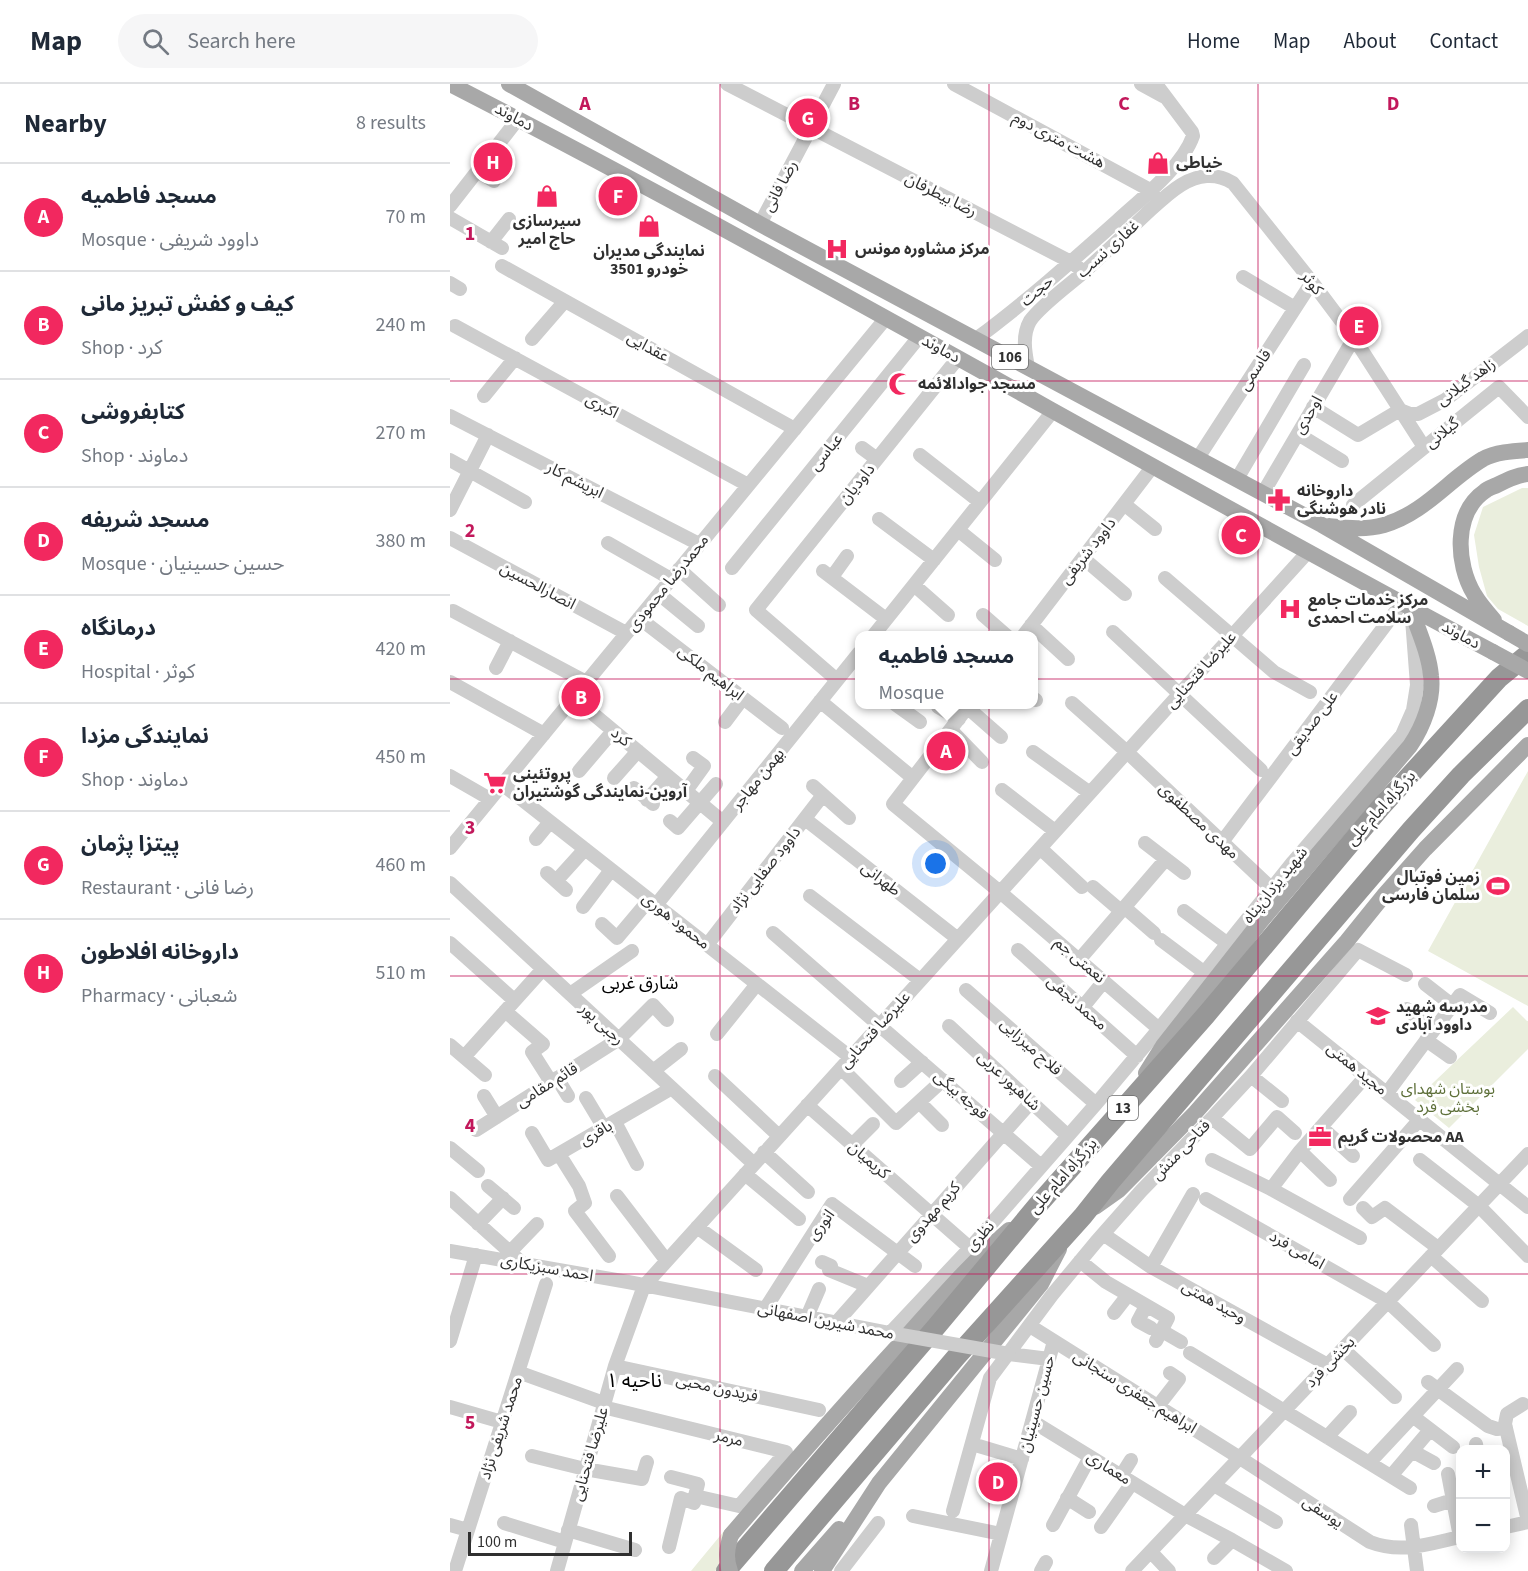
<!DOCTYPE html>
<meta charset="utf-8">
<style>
body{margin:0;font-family:"Source Sans 3","Noto Sans Arabic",sans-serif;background:#f6f6f7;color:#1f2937}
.controls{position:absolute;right:18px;bottom:18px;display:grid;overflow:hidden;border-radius:12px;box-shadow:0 3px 15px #0003}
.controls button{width:54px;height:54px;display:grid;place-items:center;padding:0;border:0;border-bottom:2px solid #e0e1e3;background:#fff;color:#1f2937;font:30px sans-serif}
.scale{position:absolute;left:18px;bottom:15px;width:164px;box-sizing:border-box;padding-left:6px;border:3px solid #303030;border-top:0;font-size:16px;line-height:21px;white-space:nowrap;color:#303030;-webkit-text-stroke:4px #fff;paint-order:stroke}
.you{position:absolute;left:486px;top:780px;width:21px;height:21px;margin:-15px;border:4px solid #fff;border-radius:50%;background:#1a73e8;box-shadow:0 0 0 9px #1a73e833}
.badge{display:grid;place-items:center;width:39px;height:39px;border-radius:50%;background:#f2285f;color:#fff;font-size:20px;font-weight:700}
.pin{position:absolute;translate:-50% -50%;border:3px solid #fff;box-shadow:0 2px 6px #0006}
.popup{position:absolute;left:405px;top:547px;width:183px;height:78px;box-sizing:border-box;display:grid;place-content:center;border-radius:12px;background:#fff;filter:drop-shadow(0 2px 4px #0005);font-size:20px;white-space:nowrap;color:#747a83}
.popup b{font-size:22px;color:#1f2937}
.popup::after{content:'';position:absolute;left:50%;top:100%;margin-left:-12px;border:12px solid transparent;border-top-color:#fff}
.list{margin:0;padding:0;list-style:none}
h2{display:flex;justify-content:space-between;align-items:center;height:78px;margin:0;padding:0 24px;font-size:26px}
h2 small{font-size:20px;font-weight:400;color:#747a83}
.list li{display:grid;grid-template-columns:39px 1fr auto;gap:18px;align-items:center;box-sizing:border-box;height:108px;padding:0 24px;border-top:2px solid #e0e1e3}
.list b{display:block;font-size:22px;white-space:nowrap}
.list p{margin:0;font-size:20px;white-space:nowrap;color:#747a83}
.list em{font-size:20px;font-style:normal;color:#747a83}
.icon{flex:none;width:33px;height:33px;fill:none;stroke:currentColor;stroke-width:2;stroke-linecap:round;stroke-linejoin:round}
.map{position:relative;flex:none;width:1078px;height:1487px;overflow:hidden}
header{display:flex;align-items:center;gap:36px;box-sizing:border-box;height:84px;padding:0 30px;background:#fff;border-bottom:2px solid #e0e1e3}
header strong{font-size:28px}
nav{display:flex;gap:33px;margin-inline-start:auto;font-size:21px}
.search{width:420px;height:54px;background:#f6f6f7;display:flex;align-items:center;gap:15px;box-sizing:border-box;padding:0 21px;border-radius:33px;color:#747a83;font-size:22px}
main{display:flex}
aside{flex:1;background:#fff}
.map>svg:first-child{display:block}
.green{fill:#eaeedd}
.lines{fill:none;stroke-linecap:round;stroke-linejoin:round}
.minor{stroke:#cdcdcd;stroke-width:14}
.major{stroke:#a8a8a8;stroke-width:16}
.highway{stroke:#979797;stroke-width:20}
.minor-bridge{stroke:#cdcdcd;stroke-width:14}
.major-bridge{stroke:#a8a8a8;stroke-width:16}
.grid{fill:none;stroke:#c2185b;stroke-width:1.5;stroke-opacity:0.55}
.labels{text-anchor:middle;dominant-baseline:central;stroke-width:6;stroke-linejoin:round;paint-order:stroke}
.shield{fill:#fff;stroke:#6e6e6e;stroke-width:1.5}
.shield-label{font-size:15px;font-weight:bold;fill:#303030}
.street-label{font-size:16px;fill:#303030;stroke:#fff}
.poi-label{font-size:16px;font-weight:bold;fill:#303030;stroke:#fff;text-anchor:start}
.park-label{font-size:16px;fill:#5e703a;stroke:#fff}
.neighbourhood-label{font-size:18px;fill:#000;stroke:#fff}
.quarter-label{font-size:20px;fill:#000;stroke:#fff}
.grid-label{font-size:20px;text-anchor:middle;font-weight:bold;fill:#c2185b;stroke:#fff;stroke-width:6;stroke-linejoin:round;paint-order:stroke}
</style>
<header>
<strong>Map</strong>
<div class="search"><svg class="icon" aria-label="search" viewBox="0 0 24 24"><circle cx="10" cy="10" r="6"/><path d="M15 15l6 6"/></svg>Search here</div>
<nav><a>Home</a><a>Map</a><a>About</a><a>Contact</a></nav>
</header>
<main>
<aside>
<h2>Nearby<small>8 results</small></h2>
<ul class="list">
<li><span class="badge">A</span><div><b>مسجد فاطمیه</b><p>Mosque · داوود شریفی</p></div><em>70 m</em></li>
<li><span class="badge">B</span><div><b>کیف و کفش تبریز مانی</b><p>Shop · کرد</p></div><em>240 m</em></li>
<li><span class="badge">C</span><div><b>کتابفروشی</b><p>Shop · دماوند</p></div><em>270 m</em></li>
<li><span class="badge">D</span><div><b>مسجد شریفه</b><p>Mosque · حسین حسینیان</p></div><em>380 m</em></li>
<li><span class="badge">E</span><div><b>درمانگاه</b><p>Hospital · کوثر</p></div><em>420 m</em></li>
<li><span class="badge">F</span><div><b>نمایندگی مزدا</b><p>Shop · دماوند</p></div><em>450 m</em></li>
<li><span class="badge">G</span><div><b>پیتزا پژمان</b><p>Restaurant · رضا فانی</p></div><em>460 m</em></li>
<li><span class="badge">H</span><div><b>داروخانه افلاطون</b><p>Pharmacy · شعبانی</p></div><em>510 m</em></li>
</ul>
</aside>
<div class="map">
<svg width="1078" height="1487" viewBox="0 0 1078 1487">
<rect width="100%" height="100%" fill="#fff"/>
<path class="green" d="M1072,404h6v138l-30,-17 -11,-13 -8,-29 -5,-32 9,-28z
M1078,687v235l-100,-55z
M1063,923l14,14h1v28l-79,79 -34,-28z
M279,1441l-8,40 -6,6h-24z"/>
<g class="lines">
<path class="minor" d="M277,0l344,178 13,10
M504,0l196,106 4,4
M691,0l22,12
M27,87l17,10
M0,122l68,-87
M0,134l52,30
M310,140l74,-140
M41,158l18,-23
M52,182l293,163
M793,193l52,31
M0,199l10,6
M5,242l293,159
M82,255l33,-38
M526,255c50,-37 95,-77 141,-118 25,-23 65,-54 76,-85l-1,-4 -36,-48
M578,283c-3,-15 -6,-32 2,-46 10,-15 39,-36 54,-49 21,-19 41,-38 61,-57 11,-10 23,-22 36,-30 17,-10 34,-13 52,-2l79,99 42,56 70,109
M34,312l31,-38
M863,323l45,28 42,-25
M950,326l10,4h8l27,-14 83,-64
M0,332l249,128
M848,350l44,27
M412,364l15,11
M470,371l60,47
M748,374l114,-176
M0,376l75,42
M787,395l67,-114
M813,409l91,-155
M674,420l31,25
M903,421l146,-118 29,30
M0,426l38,-75
M429,435l55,41
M508,446l37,30
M0,454l176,95
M158,459l63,36
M633,474l42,36
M282,484l187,-231
M229,485l40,36
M373,487l63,48
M382,493l15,-21
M715,494l109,94 36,20
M464,501l34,30
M209,510l39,32
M3,527l133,71
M533,531l24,21
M189,534l143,110
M581,541l37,34
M663,548l148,138
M423,552l180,-225
M573,552l130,-170
M46,584l14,-27
M387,596l-81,-70 202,-252
M0,598l94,52
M124,614l149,124
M583,614l3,2
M370,617l93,77
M622,619l55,49 145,137
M445,620l25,18
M520,620l-77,100 107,88 159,137
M488,623l21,12
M518,624l33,29
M275,638l18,-24
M501,646l31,32
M583,668l57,41
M129,687l34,-40
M0,692l40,23
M164,694l24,-27
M52,700l348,273
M363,702l36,32
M184,704l19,16
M552,706l53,41
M236,707l18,-25 -11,-8
M197,716l21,-24
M355,735l153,120
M220,737l8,7 38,-44
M86,755l14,-17
M772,758l180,-239
M695,759l39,30
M0,764l436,-530
M590,764l42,39
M97,789l19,17
M106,797l29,-32
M0,799l304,281
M643,803l28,24
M360,812l110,84
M206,821l203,-252
M133,823l28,-37
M674,823l30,26
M734,827l44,33
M152,840l15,14 32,-38
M323,849l268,233
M711,856l44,33
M0,859l64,57
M257,861l116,-150
M568,866l119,106
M629,876l87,-101
M975,900l27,21
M516,906l130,114
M120,910l62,-43
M632,924l22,-27
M957,925l26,22
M55,927l38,33 -11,8 19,30
M847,937l231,186
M499,942l119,110
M267,950l40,-50
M976,956l24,17
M0,961l35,30
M14,973l79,-88
M391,984l55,55 47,-43
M203,987l28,-22
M265,992l64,60
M801,992l31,25
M107,994l11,18
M451,997l21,-19
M937,1009l73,-98 30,18
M34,1012l13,21
M136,1014l18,30
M469,1018l23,23
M357,1021l163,143
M762,1034l38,31 27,-32 18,16
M165,1038l22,42
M871,1043l32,29
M26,1046l143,-91 34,-34 14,15
M82,1049l16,27 124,-72
M402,1061l21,-21
M0,1064l28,23
M850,1067l30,29
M314,1068l44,40
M109,1070l20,32 6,17 -10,8 34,45
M762,1076l59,29 89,49
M970,1076l59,46 49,50
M295,1090l54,45
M38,1102l26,22
M821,1105l29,-38 66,-75
M167,1112l49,64
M0,1114l72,65
M756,1115l182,103 46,43
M900,1115l70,-80
M913,1124l9,9 13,-9 53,40
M28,1140l25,-26
M247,1143l59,43
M653,1150l48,33 177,98
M0,1167l178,31 262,51 80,-85 126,-144 63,-75 134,-167 109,-127 11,-25 4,-25 -5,-66
M60,1168l27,-28
M981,1172l51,45
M630,1177l26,21 62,36 -12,23
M372,1178l9,4 -2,4 39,16
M701,1183l42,-73
M696,1222l-8,15 13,7
M315,1225l67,-105 83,62
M664,1229l14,-18
M357,1233l12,-28
M386,1239l195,-221
M580,1242l210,132 130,84c31,12 59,2 90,-5
M712,1247l19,11
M0,1257l26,-86
M893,1265l52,48
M740,1269l220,135
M559,1270l40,5
M165,1282l204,44
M68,1288l86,31
M978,1298l60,44 9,3 9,-1
M1073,1320l-16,10 -2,10 23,97
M708,1322l21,-27 -9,-6
M0,1323l52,15
M153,1323l183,45 -47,54 -44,-10 3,-12 -27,-7
M582,1337l153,94 47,25 54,31
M969,1337l34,26
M877,1353l23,-25
M522,1360l50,15
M1026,1360l1,6
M962,1367l22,12
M82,1372l53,13 57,10 5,-17
M919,1379l88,-94
M998,1390l12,63
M671,1392l10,-16
M941,1392l39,-46
M764,1401l62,37
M617,1414l22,14
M984,1422l19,-6
M503,1427l37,-133 62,-83 44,-53 45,-51 71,-73 39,-42 107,-126 48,25
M463,1432l88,18
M54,1439l61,19
M0,1441l18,5
M603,1441l37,-68
M961,1441l6,46
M651,1443l31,-44
M1056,1443l22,-5
M118,1446l67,20
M219,1463l12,-49 13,5 1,-7
M701,1468l18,19
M764,1474l18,-18
M5,1487l91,-287
M107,1487l58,-205 29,-80 663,-733
M391,1487l37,-48
M541,1487l63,-230
M591,1487l5,-9
M682,1487l396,-417"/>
<path class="major" d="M0,0c352,181 694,382 1043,568
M59,0l251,140 562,301 187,108
M879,442c19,2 37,4 55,-1 41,-12 65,-46 99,-66 13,-7 31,-8 45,-9
M1044,536c-8,-9 -15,-17 -20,-26 -18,-30 -21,-81 11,-103 3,-3 8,-4 12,-6 10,-5 20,-10 31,-11
M696,989l17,-27 98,-125 149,-175c13,-19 24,-47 21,-70 -2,-23 -13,-46 -20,-67
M645,1123l24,-17 76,-77 152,-172 38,-47 40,-45 103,-104
M281,1451c55,-64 110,-127 167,-189 36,-40 70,-81 111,-116
M352,1487l37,-42
M372,1487l57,-88 162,-199 18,-35"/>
<path class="highway" d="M276,1487l210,-244 101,-121 169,-191 174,-207 119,-130 29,-24
M324,1487l183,-215 126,-140 27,-34 301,-352 50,-55 67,-66"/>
<path class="minor-bridge" d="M440,1249l119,21"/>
<path class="major-bridge" d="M1059,549l19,11
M1043,568l35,19
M280,1487c-5,-13 -3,-23 1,-36"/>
</g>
<path class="grid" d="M270,0v1487M539,0v1487M808,0v1487M0,297h1078M0,595h1078M0,892h1078M0,1190h1078"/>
<defs>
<g id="shop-bare" transform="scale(1.8)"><path d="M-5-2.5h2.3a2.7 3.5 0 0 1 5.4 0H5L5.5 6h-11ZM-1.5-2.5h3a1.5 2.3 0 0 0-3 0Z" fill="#f2285f" stroke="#fff" stroke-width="2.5" paint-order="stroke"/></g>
<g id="hospital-bare" transform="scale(1.8)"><path d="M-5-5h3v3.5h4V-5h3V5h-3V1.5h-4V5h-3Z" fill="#f2285f" stroke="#fff" stroke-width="2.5" paint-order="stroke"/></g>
<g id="mosque-bare" transform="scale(1.8)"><path d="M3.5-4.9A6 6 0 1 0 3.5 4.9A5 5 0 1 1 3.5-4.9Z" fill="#f2285f" stroke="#fff" stroke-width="2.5" paint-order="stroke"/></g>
<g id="pharmacy-bare" transform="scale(1.8)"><path d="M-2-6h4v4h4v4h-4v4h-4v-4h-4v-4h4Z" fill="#f2285f" stroke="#fff" stroke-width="2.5" paint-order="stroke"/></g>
<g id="supermarket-bare" transform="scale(1.8)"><path d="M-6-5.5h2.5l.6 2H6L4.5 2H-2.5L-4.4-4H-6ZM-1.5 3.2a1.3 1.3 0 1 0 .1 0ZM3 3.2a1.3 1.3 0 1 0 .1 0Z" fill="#f2285f" stroke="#fff" stroke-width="2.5" paint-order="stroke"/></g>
<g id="stadium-bare" transform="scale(1.8)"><path d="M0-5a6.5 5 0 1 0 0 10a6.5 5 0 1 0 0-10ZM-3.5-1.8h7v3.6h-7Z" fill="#f2285f" stroke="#fff" stroke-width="2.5" paint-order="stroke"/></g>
<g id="school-bare" transform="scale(1.8)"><path d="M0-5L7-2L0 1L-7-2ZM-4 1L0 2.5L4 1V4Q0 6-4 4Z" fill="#f2285f" stroke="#fff" stroke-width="2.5" paint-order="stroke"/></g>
<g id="office-bare" transform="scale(1.8)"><path d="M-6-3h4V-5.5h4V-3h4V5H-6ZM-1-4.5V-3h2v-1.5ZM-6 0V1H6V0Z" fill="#f2285f" stroke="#fff" stroke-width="2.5" paint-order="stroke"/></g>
</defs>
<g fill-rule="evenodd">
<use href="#shop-bare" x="708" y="79"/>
<use href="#shop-bare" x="97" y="112"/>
<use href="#shop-bare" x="199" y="142"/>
<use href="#hospital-bare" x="387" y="165"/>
<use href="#mosque-bare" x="450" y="300"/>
<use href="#pharmacy-bare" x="829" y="416"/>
<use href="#hospital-bare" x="840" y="525"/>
<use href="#supermarket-bare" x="45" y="699"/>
<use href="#stadium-bare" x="1048" y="802"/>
<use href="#school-bare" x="928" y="932"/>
<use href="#office-bare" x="870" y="1053"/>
</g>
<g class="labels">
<g class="shield">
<rect x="542" y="261" width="36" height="24" rx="4.5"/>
<rect x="658" y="1012" width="30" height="24" rx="4.5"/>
</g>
<g class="shield-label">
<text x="560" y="273">106</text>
<text x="673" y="1024">13</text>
</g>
<g class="street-label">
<text transform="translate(64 33) rotate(28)">دماوند</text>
<text transform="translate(609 56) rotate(28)">هشت متری دوم</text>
<text transform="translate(330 102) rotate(-62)">رضا فانی</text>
<text transform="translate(491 111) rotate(27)">رضا بیطرفان</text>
<text transform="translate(658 165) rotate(-42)">غفاری نسب</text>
<text transform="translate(862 199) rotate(52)">کوثر</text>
<text transform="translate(587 207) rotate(-41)">حجت</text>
<text transform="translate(198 263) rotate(29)">عقدایی</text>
<text transform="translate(491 265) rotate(29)">دماوند</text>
<text transform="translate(805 286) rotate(-57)">قاسمی</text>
<text transform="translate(1016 298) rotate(-36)">زاهد گیلانی</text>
<text transform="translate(152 322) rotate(28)">اکبری</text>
<text transform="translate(858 331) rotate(-60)">اوحدی</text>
<text transform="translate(992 349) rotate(-39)">گیلانی</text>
<text transform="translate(376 368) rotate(-51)">عباسی</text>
<text transform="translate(125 396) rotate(27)">ابریشم کار</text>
<text transform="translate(407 400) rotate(-51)">داودیان</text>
<text transform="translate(638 467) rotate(-52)">داوود شریفی</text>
<text transform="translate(218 499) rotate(-51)">محمدرضا محمودی</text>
<text transform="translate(88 502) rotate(28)">انصارالحسین</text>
<text transform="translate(1011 551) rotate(28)">دماوند</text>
<text transform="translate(751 586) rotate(-48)">علیرضا فتحنایی</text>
<text transform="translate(261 589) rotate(38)">ابراهیم ملکی</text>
<text transform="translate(862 639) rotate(-53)">علی صدیقی</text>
<text transform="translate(171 653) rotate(40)">کرد</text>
<text transform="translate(308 695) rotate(-51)">بهمن مهاجر</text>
<text transform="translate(931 724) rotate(-48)">بزرگراه امام علی</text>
<text transform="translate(749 737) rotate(43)">مهدی مصطفوی</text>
<text transform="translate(315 786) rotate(-52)">داوود صفایی نژاد</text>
<text transform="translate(431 795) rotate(38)">طهرانی</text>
<text transform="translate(825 801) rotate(-51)">شهید یزدان‌پناه</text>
<text transform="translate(226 837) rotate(38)">محمود هوری</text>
<text transform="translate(630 876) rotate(41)">نعمتی جم</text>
<text transform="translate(627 919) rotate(41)">محمد نجفی</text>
<text transform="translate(152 940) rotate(43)">رجبی پور</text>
<text transform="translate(425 946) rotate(-48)">علیرضا فتحنایی</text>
<text transform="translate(581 963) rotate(42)">فلاح میرزایی</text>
<text transform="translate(907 985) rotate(39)">مجید همتی</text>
<text transform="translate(559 997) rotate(43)">شاهپور عربی</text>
<text transform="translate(97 1001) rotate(-32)">قائم مقامی</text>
<text transform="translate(511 1011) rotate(41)">قوجه بیگی</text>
<text transform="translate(146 1049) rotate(-30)">باقری</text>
<text transform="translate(731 1066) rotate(-46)">فتاحی منش</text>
<text transform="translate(419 1076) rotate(41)">کریمیان</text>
<text transform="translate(613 1092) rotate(-49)">بزرگراه امام علی</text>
<text transform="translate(483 1128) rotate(-49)">کریم مهدوی</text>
<text transform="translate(371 1141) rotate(-53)">انوری</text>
<text transform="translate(530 1152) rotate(-48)">نظری</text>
<text transform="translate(847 1166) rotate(30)">امامی فرد</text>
<text transform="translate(97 1184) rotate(10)">احمد سبزیکاری</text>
<text transform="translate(764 1218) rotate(29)">وحید همتی</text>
<text transform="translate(376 1237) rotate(11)">محمد شیرین اصفهانی</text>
<text transform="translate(880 1278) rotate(-46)">بخشی فرد</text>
<text transform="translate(267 1304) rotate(12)">فریدون محبی</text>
<text transform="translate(685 1308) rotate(32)">ابراهیم جعفری سنجانی</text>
<text transform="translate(587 1320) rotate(-75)">حسین حسینیان</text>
<text transform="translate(51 1344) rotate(-72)">محمد شریفی نژاد</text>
<text transform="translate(279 1354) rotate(14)">مرمر</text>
<text transform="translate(140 1370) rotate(-74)">علیرضا فتحنایی</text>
<text transform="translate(659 1384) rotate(32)">معماری</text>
<text transform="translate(873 1428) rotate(33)">یوسفی</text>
</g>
<g class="poi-label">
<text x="726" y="79">خیاطی</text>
<text x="97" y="137" text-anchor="middle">سپرسازی<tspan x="97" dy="18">حاج امیر</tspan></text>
<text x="405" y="165">مرکز مشاوره مونس</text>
<text x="199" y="167" text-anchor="middle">نمایندگی مدیران<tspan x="199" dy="18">خودرو 3501</tspan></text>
<text x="468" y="300">مسجد جوادالائمه</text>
<text x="847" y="407">داروخانه<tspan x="847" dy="18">نادر هوشنگی</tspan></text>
<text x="858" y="516">مرکز خدمات جامع<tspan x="858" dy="18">سلامت احمدی</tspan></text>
<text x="63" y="690">پروتئینی<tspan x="63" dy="18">آروین-نمایندگی گوشتیران</tspan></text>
<text x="1030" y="793" text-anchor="end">زمین فوتبال<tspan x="1030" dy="18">سلمان فارسی</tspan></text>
<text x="946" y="923">مدرسه شهید<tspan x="946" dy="18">داوود آبادی</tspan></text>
<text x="888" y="1053">محصولات گریم AA</text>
</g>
<g class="park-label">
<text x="998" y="1005">بوستان شهدای<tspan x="998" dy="18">بخشی فرد</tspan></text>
</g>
<g class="neighbourhood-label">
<text x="190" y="899">شارق غربی</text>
</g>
<g class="quarter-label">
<text x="184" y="1297">ناحیه ۱</text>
</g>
</g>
<g class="grid-label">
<text x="135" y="26">A</text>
<text x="404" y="26">B</text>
<text x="674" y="26">C</text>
<text x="943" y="26">D</text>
<text x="20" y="156">1</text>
<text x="20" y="453">2</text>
<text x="20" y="750">3</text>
<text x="20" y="1048">4</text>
<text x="20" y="1345">5</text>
</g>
</svg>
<div class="controls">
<button>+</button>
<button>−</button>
</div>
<div class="scale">100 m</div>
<div class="you"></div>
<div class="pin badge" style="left:496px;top:667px">A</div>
<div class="popup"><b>مسجد فاطمیه</b>Mosque</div>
<div class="pin badge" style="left:131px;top:613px">B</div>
<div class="pin badge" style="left:791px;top:451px">C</div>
<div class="pin badge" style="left:548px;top:1398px">D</div>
<div class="pin badge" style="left:909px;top:242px">E</div>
<div class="pin badge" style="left:168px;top:112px">F</div>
<div class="pin badge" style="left:358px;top:34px">G</div>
<div class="pin badge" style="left:43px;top:78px">H</div>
</div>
</main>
